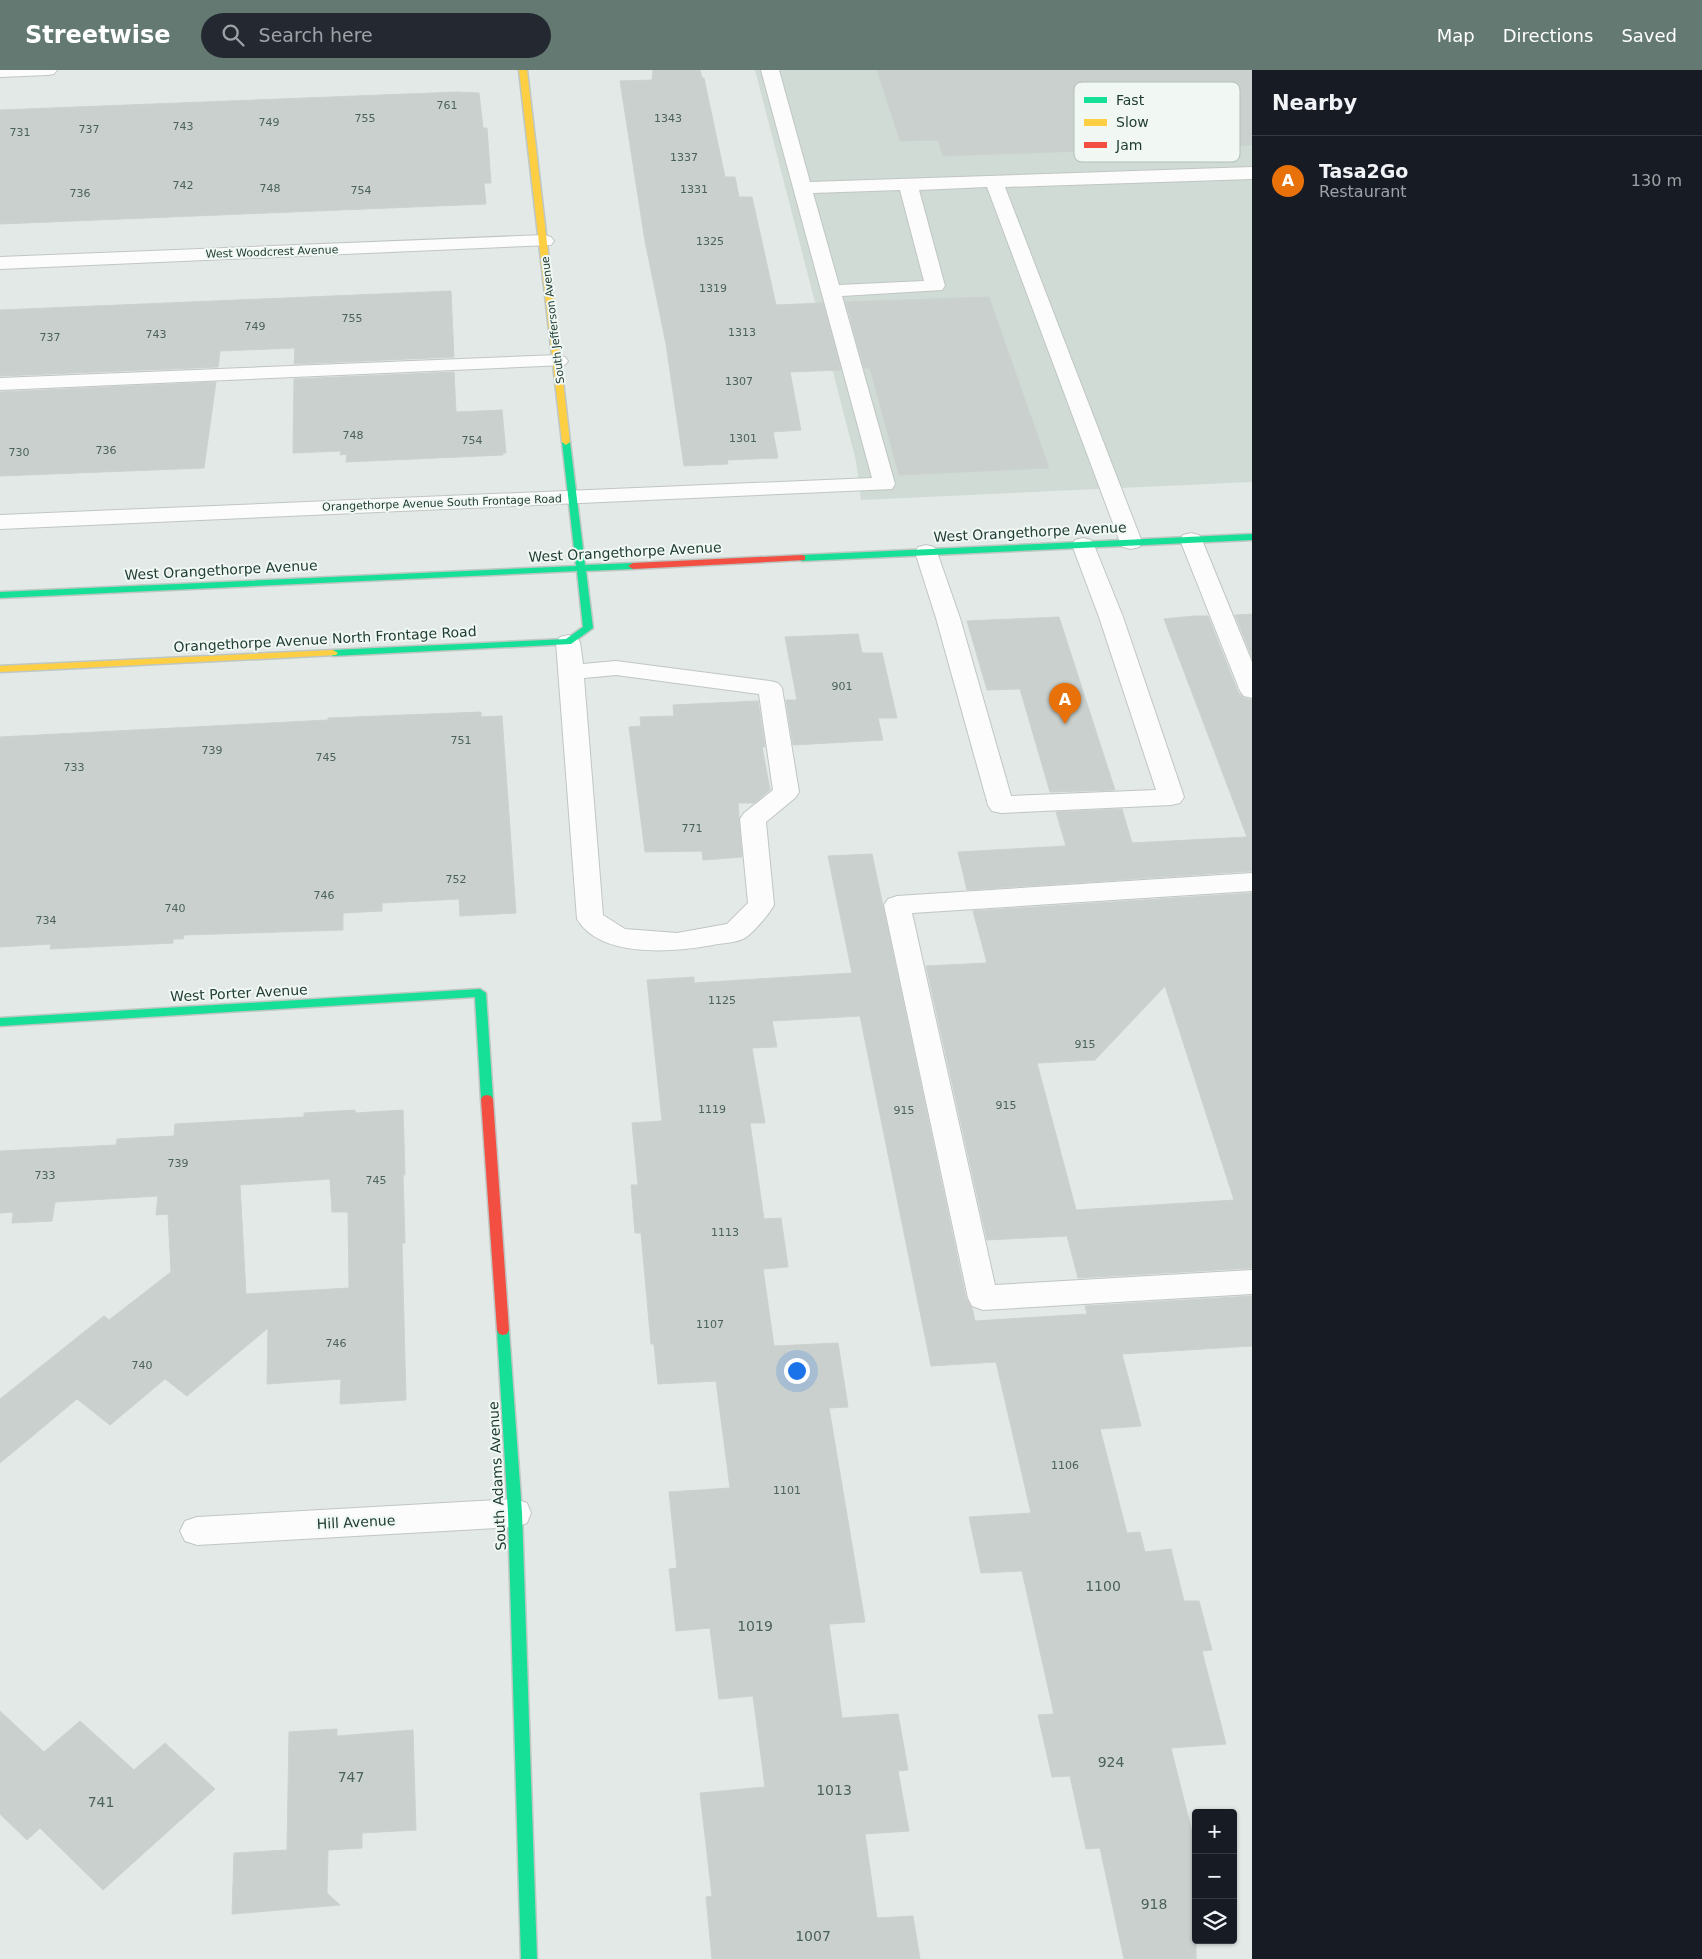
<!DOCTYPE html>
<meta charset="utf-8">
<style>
body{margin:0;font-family:"DejaVu Sans",sans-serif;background:#242831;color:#f1f3f6}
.controls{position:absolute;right:15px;bottom:15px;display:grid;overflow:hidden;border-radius:5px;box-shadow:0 1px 4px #0004}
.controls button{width:45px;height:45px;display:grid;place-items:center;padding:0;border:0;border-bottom:1px solid #363941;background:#171b24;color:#f1f3f6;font:25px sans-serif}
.you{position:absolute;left:796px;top:1300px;width:18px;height:18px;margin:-12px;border:4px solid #fff;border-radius:50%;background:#1a73e8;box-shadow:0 0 0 8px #1a73e833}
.badge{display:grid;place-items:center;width:32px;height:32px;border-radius:50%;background:#647972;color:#fff;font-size:16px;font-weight:700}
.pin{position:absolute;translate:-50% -41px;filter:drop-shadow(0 1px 2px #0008)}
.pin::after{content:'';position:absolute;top:26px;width:18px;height:15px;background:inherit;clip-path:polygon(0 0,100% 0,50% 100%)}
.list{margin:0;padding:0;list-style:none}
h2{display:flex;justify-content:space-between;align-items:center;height:65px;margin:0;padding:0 20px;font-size:21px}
h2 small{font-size:16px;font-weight:400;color:#9ea1a6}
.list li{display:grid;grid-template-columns:32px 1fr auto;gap:15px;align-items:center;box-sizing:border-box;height:90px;padding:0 20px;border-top:1px solid #363941}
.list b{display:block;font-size:19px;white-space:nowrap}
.list p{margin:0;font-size:16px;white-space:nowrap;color:#9ea1a6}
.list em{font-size:16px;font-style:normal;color:#9ea1a6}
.icon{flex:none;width:28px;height:28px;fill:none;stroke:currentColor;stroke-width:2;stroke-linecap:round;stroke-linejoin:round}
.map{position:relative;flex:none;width:1252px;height:1889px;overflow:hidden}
header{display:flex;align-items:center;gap:30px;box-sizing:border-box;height:70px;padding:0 25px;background:#647972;color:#fff}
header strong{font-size:24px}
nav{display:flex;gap:28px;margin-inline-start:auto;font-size:18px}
.search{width:350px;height:45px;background:#242831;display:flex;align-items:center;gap:12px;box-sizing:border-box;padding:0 18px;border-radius:28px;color:#9ea1a6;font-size:19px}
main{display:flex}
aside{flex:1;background:#171b24}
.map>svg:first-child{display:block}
.built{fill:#d0dbd6}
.building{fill:#cad0cd;stroke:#cbd2cf;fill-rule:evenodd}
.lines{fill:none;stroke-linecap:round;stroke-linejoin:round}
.lane-casing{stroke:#c0c6c3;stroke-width:2}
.street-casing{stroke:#c0c6c3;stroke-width:2}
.fast-casing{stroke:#bec7c3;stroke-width:3}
.slow-casing{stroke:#bec7c3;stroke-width:3}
.jam-casing{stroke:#bec7c3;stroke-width:3}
.lane{fill:#fbfcfb;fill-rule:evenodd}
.street{fill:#fbfcfb;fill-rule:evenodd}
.fast{fill:#16e098;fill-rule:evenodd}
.slow{fill:#ffcf43;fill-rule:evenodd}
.jam{fill:#f24e42;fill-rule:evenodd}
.labels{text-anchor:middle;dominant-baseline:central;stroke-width:4;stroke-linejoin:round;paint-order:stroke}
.number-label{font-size:11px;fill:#4b625b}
.far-street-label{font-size:11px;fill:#203d34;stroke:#f1f8f4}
.street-label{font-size:14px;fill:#203d34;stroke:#f1f8f4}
.near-number-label{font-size:14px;fill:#4b625b}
.key{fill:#f1f8f4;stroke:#b2c0ba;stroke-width:1}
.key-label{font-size:14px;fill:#203d34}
</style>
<header>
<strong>Streetwise</strong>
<div class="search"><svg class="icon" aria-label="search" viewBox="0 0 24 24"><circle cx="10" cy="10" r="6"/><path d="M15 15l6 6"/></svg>Search here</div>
<nav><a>Map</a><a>Directions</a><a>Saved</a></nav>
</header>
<main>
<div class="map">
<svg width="1252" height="1889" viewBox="0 0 1252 1889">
<rect width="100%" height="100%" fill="#e3e9e6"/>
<path class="built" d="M755,0h497v412l-391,18 -5,-39z"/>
<path class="building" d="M653,0h47l2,8h2l21,99h10l4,20h13l24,108 47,-2 18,67 -51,2 11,58 -28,2 5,26 -51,2 1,4 -44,2 -18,-122 -21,-103 -25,-160 32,-1z
M877,0h375v75l-309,11 -5,-16 -38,1z
M457,22l22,1 4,35h4l4,55h-7l2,21 -486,20v-114z
M451,221l3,66 -160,7 1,-16 -75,3 -2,16 -218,9v-66z
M989,227l60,171 -150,7 -29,-107h-6l-18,-66z
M454,302l2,40 46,-2 4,43h-3v2l-157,7 1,-8 -7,1 1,-4 -48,2 1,-74z
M216,312l-12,86 -204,8v-84z
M1252,544v43l-17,-42z
M1194,546h14l30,76 6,6 8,2v171l-285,19 -9,-38 108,-6 -10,-34 66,-3 10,34 115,-6 -83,-218z
M1059,547l56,173 -65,2 -30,-103 -33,1 -20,-69z
M858,564l4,19h20l15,65h-19l5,22 -90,5 -7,-45h11l-12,-63z
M758,631l7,46h-3l8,43 -16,13h-16l4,54 -39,3 -1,-9 -57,1 -16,-125 12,-1 -1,-9 34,-1 -1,-11z
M481,642v5l21,-1 14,197 -56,3 -1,-17 -77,4v8l-39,2v17l-159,5 -1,4h-10v4l-123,6 1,-5 -51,3v-210l328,-17v-2z
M872,784l94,444 6,10 3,13 112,-7 -2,-8 167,-10v50l-130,8 19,72 -41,3 27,104 13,-1 5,20 26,-3 13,52h15l13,49 -10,1 24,93 -55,4 25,100v111h-72l-24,-111 -14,1 -16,-73 -18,1 -14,-62 16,-1 -32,-143 -41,2 -12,-56 62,-4 -35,-151 -65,4 -71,-350 -88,5 5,26 -25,1 13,75h-15l14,96 17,-1 7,49 -25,2 11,77 64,-3 10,64 -19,1 36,214 -36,2 13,94 56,-4 10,56 -10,1 11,60 -44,3 12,84 36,-2 7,43h-208l-6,-62 6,-1 -12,-103 65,-6 -12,-91 -34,3 -9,-71 -34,3 -7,-62 8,-1 -8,-76 61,-4 -14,-107 -58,3 -4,-40h-3l-10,-111h-6l-4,-48h7l-6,-62 30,-2 -15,-141 47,-3v6l158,-10 -24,-117z
M1252,823v375l-174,10 -11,-42 -80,4 -61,-274 61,-3 -14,-52zM1165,916l69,214 -158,10 -39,-147 58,-3z
M355,1040v3l48,-3 2,65h-2l2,68h-3l4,157 -66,4 1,-25 -74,5 1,-56 -81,68 -22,-17 -55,46 -33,-26 -77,64v-64l104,-83 5,4 62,-48 -3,-58 -12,1 2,-19 -103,6 -3,19 -40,2 1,-11 -13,1v-62l116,-6 1,-6 57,-3 1,-12 129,-7v-4zM330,1109l2,33h16l1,76 -103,6 -6,-109z
M0,1641l44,41 36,-31 54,49 31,-27 50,46 -112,101 -63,-62 -13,12 -27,-26z
M337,1659v7l76,-6 3,100 -54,3v15l-34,2 -1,43 13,12 -108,9 2,-61 53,-3 2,-118z"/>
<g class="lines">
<g class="lane-casing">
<path id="lane" d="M761,0h18l31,112 442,-15v12l-247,8 137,355 -3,5 -8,2 -8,-2 -3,-5 -133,-355 -68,3 26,96 -3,4 -100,6 53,188 -3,5 -892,40v-14l872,-37zM900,120l24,91 -85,4 -26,-92z
M558,285l7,2 3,4 -3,4 -565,25v-12z
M1191,463l8,2 3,5 50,122v36l-8,-2 -4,-5 -60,-151 3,-5z
M1083,468l8,2 3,5 29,72 61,180 -4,6 -9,2 -170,8 -9,-2 -4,-6 -52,-187 -21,-66 3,-5 8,-2 8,2 3,5 23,66 51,178 145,-6 -57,-173 -27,-72 3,-5z
M568,565l8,2 4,5 3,22 33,-3 154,20 8,2 4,5 17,104 -4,6 -29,24 8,83c-5,9 -22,30 -31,34 -9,4 -21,4 -30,6 -39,7 -112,14 -136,-26l-21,-277 4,-5zM616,605l143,19 14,96 -29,23 -4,6 8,84 -21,21 -50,9 -52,-4 -22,-14 -19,-237z
M1252,803v18l-340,22 83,372 257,-15v24l-269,16 -11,-4 -4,-8 -84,-393 4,-6 9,-3z"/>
</g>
<g class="street-casing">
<path id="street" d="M0,0h57l-3,4 -6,1 -48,2z
M544,165l7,2 3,4 -3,4 -551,24v-12z
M515,1429l12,4 4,10 -4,10 -12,4 -318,18 -12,-4 -5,-10 5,-10 12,-4z"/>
</g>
<g class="fast-casing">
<path id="fast" d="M566,369l4,3 15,123 48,-2 5,3 -5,3 -47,2 7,57 -22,16 -238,12 -5,-3 5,-3 233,-11 17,-12 -6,-56 -577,27v-6l576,-26 -14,-124z
M1252,464v6l-450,21 -5,-3 5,-3z
M480,919l6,4 7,106 -2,3h-8l-2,-3 -6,-102 -475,29v-8z
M503,1255l4,1 2,4 13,183 15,446h-16l-13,-446 -11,-183 2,-4z"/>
</g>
<g class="slow-casing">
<path id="slow" d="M519,0h8l43,372 -4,3 -4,-3z
M333,580l5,3 -2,2 -336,17v-6z"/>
</g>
<g class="jam-casing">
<path id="jam" d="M802,485l3,1v4l-172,9 -5,-3 5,-3z
M487,1025l4,1 2,3 16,231 -2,4 -4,1 -4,-1 -2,-4 -16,-231 2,-3z"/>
</g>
<use href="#lane" class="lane"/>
<use href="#street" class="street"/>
<use href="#fast" class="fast"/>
<use href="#slow" class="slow"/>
<use href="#jam" class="jam"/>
</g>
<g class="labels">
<g class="number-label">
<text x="447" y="35">761</text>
<text x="365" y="48">755</text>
<text x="668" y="48">1343</text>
<text x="269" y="52">749</text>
<text x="183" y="56">743</text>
<text x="89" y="59">737</text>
<text x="20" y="62">731</text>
<text x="684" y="87">1337</text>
<text x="183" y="115">742</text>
<text x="270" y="118">748</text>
<text x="694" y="119">1331</text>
<text x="361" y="120">754</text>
<text x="80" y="123">736</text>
<text x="710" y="171">1325</text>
<text x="713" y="218">1319</text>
<text x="352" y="248">755</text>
<text x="255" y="256">749</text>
<text x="742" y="262">1313</text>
<text x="156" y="264">743</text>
<text x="50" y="267">737</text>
<text x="739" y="311">1307</text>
<text x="353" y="365">748</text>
<text x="743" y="368">1301</text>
<text x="472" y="370">754</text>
<text x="106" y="380">736</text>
<text x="19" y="382">730</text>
<text x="842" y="616">901</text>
<text x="461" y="670">751</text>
<text x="212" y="680">739</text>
<text x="326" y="687">745</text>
<text x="74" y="697">733</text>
<text x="692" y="758">771</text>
<text x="456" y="809">752</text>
<text x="324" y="825">746</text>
<text x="175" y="838">740</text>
<text x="46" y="850">734</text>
<text x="722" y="930">1125</text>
<text x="1085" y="974">915</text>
<text x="1006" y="1035">915</text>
<text x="712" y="1039">1119</text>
<text x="904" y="1040">915</text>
<text x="178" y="1093">739</text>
<text x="45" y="1105">733</text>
<text x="376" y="1110">745</text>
<text x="725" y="1162">1113</text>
<text x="710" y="1254">1107</text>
<text x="336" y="1273">746</text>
<text x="142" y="1295">740</text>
<text x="1065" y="1395">1106</text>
<text x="787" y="1420">1101</text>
</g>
<g class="far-street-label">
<text transform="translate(272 182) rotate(-2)">West Woodcrest Avenue</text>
<text transform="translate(553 250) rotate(-97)">South Jefferson Avenue</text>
<text transform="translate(442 433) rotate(-2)">Orangethorpe Avenue South Frontage Road</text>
</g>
<g class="street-label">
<text transform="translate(1030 462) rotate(-3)">West Orangethorpe Avenue</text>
<text transform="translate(625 482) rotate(-3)">West Orangethorpe Avenue</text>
<text transform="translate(221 500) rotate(-3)">West Orangethorpe Avenue</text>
<text transform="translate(325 569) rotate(-3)">Orangethorpe Avenue North Frontage Road</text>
<text transform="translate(239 923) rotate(-3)">West Porter Avenue</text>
<text transform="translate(497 1406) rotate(-93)">South Adams Avenue</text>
<text transform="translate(356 1452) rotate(-3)">Hill Avenue</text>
</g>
<g class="near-number-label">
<text x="1103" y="1516">1100</text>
<text x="755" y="1556">1019</text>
<text x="1111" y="1692">924</text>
<text x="351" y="1707">747</text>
<text x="834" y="1720">1013</text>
<text x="101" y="1732">741</text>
<text x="1154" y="1834">918</text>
<text x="813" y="1866">1007</text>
</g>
</g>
<rect x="1074" y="12" width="166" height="80" rx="8" class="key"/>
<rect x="1084" y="27" width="23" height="6" fill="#16e098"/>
<rect x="1084" y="49" width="23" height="7" fill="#ffcf43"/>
<rect x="1084" y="72" width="23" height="6" fill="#f24e42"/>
<g class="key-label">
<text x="1116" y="35">Fast</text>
<text x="1116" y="57">Slow</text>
<text x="1116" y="80">Jam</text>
</g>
</svg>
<div class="controls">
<button>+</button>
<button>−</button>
<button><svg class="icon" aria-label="layers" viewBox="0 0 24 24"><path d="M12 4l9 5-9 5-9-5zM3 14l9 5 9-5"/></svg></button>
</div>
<div class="you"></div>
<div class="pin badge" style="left:1065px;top:654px;background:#e8710a">A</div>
</div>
<aside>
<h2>Nearby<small></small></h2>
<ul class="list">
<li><span class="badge" style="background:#e8710a">A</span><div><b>Tasa2Go</b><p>Restaurant</p></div><em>130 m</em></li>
</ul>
</aside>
</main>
